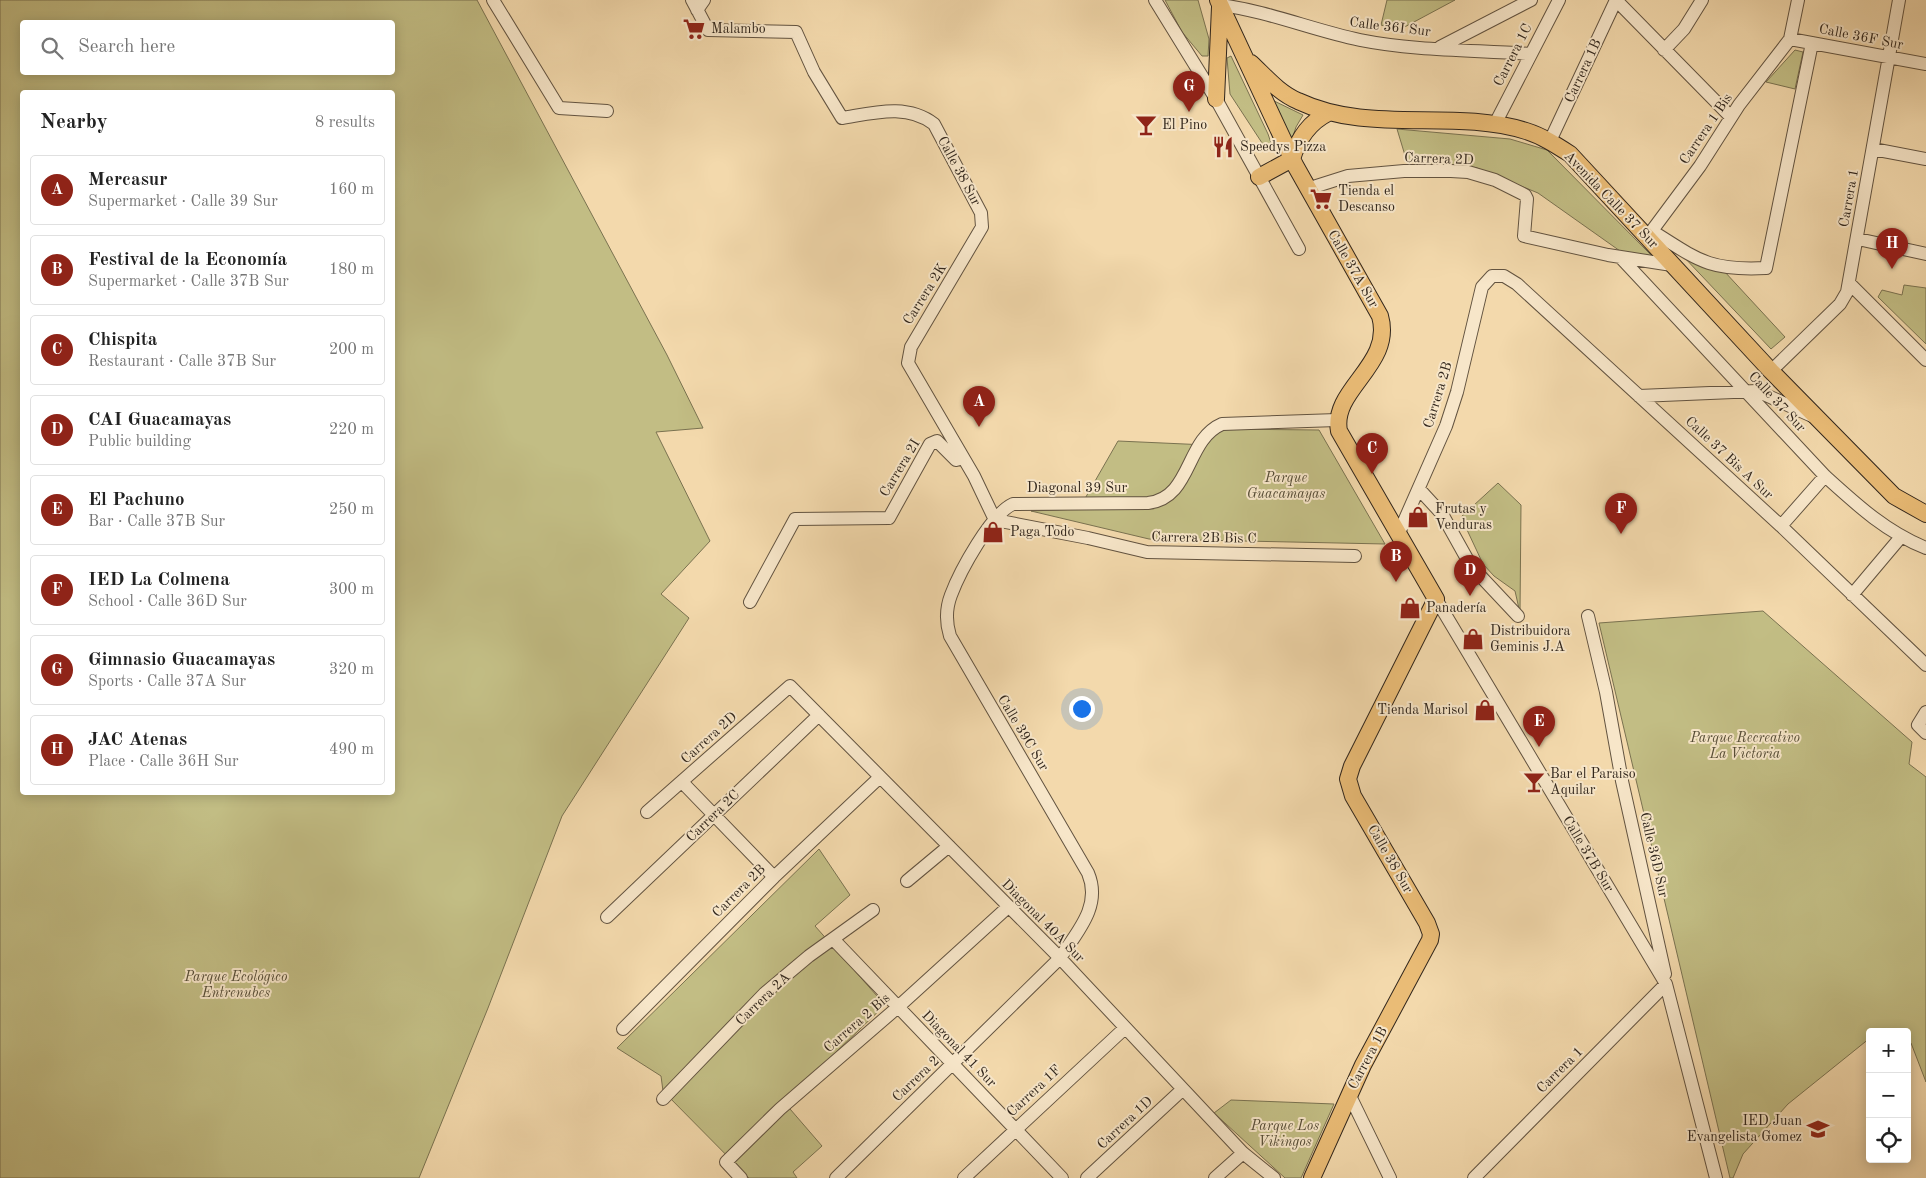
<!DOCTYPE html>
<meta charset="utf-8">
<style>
body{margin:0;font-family:"Old Standard TT",serif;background:#f2f2f2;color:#222}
.controls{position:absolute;right:15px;bottom:15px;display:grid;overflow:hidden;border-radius:5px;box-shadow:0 2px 12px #0003}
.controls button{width:45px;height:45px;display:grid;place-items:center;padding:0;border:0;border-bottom:1px solid #e0e0e0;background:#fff;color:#222;font:25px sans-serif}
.you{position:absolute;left:1081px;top:708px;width:18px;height:18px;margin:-12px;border:4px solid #fff;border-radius:50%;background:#1a73e8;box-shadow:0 0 0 8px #1a73e833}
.badge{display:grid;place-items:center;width:32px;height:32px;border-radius:50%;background:#8f2418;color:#fff;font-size:16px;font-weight:700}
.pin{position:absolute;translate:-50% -41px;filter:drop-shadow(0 1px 2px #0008)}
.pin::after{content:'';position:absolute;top:26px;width:18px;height:15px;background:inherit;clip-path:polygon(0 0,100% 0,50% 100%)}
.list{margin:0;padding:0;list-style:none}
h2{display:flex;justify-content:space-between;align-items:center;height:65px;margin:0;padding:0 20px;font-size:21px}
h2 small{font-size:16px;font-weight:400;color:#767676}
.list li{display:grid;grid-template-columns:32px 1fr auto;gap:15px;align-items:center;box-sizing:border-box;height:70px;margin:0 10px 10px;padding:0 10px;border:1px solid #e0e0e0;border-radius:5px}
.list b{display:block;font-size:19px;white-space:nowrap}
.list p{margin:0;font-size:16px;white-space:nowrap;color:#767676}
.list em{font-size:16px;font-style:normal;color:#767676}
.icon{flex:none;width:28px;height:28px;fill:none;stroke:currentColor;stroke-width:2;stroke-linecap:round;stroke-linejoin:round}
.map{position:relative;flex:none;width:1926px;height:1178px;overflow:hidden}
.search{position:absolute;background:#fff;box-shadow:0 2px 12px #0003;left:20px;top:20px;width:375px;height:55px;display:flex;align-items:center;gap:12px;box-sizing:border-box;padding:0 18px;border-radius:5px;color:#767676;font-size:19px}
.panel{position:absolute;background:#fff;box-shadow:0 2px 12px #0003;left:20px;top:90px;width:375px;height:705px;border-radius:5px}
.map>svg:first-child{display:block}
.green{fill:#c2bd84;stroke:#7a7250;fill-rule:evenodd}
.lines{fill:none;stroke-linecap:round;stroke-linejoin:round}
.minor-casing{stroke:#625340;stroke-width:14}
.major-casing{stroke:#31261c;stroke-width:18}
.minor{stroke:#f7e6c9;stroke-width:12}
.major{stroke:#eabc76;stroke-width:16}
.labels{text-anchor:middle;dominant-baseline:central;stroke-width:4;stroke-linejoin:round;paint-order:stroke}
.street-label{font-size:14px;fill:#31261c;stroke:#f7e6c9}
.poi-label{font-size:14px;fill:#31261c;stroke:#f7e6c9;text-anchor:start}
.park-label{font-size:14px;font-style:italic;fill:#554c36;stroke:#f7e6c9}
</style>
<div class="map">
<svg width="1926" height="1178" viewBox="0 0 1926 1178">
<rect width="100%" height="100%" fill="#f3d9ac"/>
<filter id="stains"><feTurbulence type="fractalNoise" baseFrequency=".004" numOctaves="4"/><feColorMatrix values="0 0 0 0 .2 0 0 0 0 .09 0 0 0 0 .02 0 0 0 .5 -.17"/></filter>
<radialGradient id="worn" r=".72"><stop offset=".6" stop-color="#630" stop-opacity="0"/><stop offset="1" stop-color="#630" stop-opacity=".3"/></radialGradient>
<path class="green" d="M0,0h477l190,355 36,73 -47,4 54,109 -49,53 28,24 -127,198 -74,192 -69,170h-419zM22,22h370v50h-370zM22,92h370v700h-370z
M1165,0h33l11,39 -1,17h-6l-20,-24z
M1387,0h68l-56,30 -18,-5z
M1795,50l8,2 -8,37 -29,-7z
M1231,56l37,78 4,12 -6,3 -36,-55 -3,-36z
M1268,98l35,17 -7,12 -6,18z
M1397,129l113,10 37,11 105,106 -32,-5 -82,-58 -61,-25 -70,-6z
M1682,255l42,16 61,66 -14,12z
M1904,285l22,3v56l-48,-47 4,-7 20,5z
M1219,429l100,1 66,114 -236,-5 -118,-28 48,-2 39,-68 89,4z
M1498,483l23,22 -1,108 -5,-22 -21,-15 -11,-12 -22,-47z
M1763,611l149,131 -3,22 17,13v305l-15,-39 -4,-1v-10h-37v6l-82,66 -45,50 -10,24h-3l-131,-555z
M819,849l31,46 -35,31 70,79 -101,97 38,44 -29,26 4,6h-48l-86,-87 -2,-15 -44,-28z
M1231,1100l103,4 -33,74h-16l-71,-65z"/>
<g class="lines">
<g class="minor-casing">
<path id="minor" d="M493,0l66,108 48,3
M692,0l16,30 88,2 18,40 28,46c31,-5 65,-15 92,6l47,89 1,14 -71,120 -3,16 66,113 21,44
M1155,0l61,99 83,150
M1616,0l115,117
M1220,5c48,6 92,25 140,35 55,11 114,10 170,14
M697,10l7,-10
M1790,39l136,25
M1440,47l91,-47
M1664,50l20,-21 18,-29
M1495,124l64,-124
M1550,141l66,-141
M1873,149l53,10
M1307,189l41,-13 56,-5h47l17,1 27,8 30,15 2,4 -3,37 84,19 64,10
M1652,231c46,29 57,40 114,37l46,-225
M1648,236l52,-70 39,-61 51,-66 8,-39
M1858,239l68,15
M1621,258l204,218c32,29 61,56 101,72
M1850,284l76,76
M1771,371l69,-67 7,-12 52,-292
M1639,396l118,-5 55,25
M1419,489l23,25 29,52 47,50
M995,520l93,18 59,14 208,4
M1781,526l44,-50
M1398,535l48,-109 11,-34 25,-105 10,-11h12l13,8 264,242 145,139
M1852,595l48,-57
M1436,599l230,385 50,194
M750,602l45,-83 94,-1 41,-74 7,-3 19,19 7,-2
M1588,616l18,76 16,89 43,193
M1926,712l-8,13 8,8
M682,782l92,95
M647,812l143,-126 270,272 183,195 31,25
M907,881l42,-35
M607,917l212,-202
M834,940l228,238
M623,1029l151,-152 106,-100
M1349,1094l41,84
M663,1099l102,-106 44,-37 64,-46
M741,1178l-15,-16 54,-53 118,-102 110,-100
M836,1178l224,-220c17,-26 42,-52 28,-85l-138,-237c-4,-13 -4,-28 1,-41 9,-24 40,-81 62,-91l135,-1c44,-5 37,-63 74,-79l115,-4
M964,1178l161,-150
M1087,1178l96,-89
M1215,1178l28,-25
M1474,1178l192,-194"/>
</g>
<g class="major-casing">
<path id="major" d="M1218,0l77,165 85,151c14,49 -49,73 -41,115l97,168 -84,167 -4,13 5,17 74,127 4,11 -1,6 -67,125 -51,113
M1251,63c15,14 28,30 47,38 72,34 154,7 228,30 16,5 30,14 44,23l201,217 123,125 32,18
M1216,99l4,-92
M1259,177l33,-18c6,-20 16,-36 36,-46"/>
</g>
<use href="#minor" class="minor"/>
<use href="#major" class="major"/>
</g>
<defs>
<g id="supermarket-bare" transform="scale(1.725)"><path d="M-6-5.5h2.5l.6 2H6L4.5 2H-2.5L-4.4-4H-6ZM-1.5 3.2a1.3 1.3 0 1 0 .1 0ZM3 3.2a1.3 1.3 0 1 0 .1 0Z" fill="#8f2418" stroke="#f7e6c9" stroke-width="2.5" paint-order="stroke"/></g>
<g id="bar-bare" transform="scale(1.725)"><path d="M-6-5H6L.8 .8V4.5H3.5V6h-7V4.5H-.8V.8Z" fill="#8f2418" stroke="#f7e6c9" stroke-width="2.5" paint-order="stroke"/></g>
<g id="restaurant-bare" transform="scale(1.725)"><path d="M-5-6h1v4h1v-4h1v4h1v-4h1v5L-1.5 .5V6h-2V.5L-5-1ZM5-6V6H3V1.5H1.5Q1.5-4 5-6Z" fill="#8f2418" stroke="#f7e6c9" stroke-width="2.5" paint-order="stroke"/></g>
<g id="shop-bare" transform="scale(1.725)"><path d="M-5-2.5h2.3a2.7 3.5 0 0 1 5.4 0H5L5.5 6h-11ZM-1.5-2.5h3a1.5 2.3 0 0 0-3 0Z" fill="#8f2418" stroke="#f7e6c9" stroke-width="2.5" paint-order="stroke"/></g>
<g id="school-bare" transform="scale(1.725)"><path d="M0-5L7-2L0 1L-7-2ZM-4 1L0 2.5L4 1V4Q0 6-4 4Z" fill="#8f2418" stroke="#f7e6c9" stroke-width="2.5" paint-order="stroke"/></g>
</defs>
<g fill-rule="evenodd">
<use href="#supermarket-bare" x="694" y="29"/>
<use href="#bar-bare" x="1146" y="125"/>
<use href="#restaurant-bare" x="1223" y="147"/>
<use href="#supermarket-bare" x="1321" y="199"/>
<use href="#shop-bare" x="1418" y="517"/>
<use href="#shop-bare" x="993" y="532"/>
<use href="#shop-bare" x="1410" y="608"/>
<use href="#shop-bare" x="1473" y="639"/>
<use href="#shop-bare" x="1485" y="710"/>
<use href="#bar-bare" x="1534" y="782"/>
<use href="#school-bare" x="1818" y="1129"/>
</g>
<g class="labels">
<g class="street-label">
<text transform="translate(1390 27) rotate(7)">Calle 36I Sur</text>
<text transform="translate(1861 37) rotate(11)">Calle 36F Sur</text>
<text transform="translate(1513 55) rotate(-63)">Carrera 1C</text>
<text transform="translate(1583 71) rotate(-65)">Carrera 1B</text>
<text transform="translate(1706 129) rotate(-56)">Carrera 1 Bis</text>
<text transform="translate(1439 159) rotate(2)">Carrera 2D</text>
<text transform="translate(959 171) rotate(62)">Calle 38 Sur</text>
<text transform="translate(1849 198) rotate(-80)">Carrera 1</text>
<text transform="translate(1611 200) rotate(46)">Avenida Calle 37 Sur</text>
<text transform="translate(1353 269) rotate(60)">Calle 37A Sur</text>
<text transform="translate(925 294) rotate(-58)">Carrera 2K</text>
<text transform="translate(1438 395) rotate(-73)">Carrera 2B</text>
<text transform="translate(1777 402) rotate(47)">Calle 37 Sur</text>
<text transform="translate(1729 458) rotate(43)">Calle 37 Bis A Sur</text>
<text transform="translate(900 468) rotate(-59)">Carrera 2I</text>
<text x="1077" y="488">Diagonal 39 Sur</text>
<text transform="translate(1204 538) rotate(1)">Carrera 2B Bis C</text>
<text transform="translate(1023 733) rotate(59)">Calle 39C Sur</text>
<text transform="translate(709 738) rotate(-42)">Carrera 2D</text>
<text transform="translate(713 816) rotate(-44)">Carrera 2C</text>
<text transform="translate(1588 854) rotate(59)">Calle 37B Sur</text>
<text transform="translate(1654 855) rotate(77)">Calle 36D Sur</text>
<text transform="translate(1390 859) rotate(60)">Calle 38 Sur</text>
<text transform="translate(739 891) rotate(-45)">Carrera 2B</text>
<text transform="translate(1043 921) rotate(45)">Diagonal 40A Sur</text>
<text transform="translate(763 999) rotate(-44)">Carrera 2A</text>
<text transform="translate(857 1023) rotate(-41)">Carrera 2 Bis</text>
<text transform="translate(959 1049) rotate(46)">Diagonal 41 Sur</text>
<text transform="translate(1368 1058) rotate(-62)">Carrera 1B</text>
<text transform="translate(1560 1070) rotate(-45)">Carrera 1</text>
<text transform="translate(916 1079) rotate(-44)">Carrera 2</text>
<text transform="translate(1034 1091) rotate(-43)">Carrera 1F</text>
<text transform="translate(1125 1123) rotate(-43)">Carrera 1D</text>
</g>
<g class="poi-label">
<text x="711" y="29">Malambo</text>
<text x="1162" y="125">El Pino</text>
<text x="1240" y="147">Speedys Pizza</text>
<text x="1338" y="191">Tienda el<tspan x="1338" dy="16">Descanso</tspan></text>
<text x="1435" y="509">Frutas y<tspan x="1435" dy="16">Venduras</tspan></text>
<text x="1010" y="532">Paga Todo</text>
<text x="1426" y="608">Panadería</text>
<text x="1490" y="631">Distribuidora<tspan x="1490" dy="16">Geminis J.A</tspan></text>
<text x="1468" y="710" text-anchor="end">Tienda Marisol</text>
<text x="1550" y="774">Bar el Paraiso<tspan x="1550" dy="16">Aquilar</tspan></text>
<text x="1802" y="1121" text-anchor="end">IED Juan<tspan x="1802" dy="16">Evangelista Gomez</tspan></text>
</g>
<g class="park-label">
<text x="1286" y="478">Parque<tspan x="1286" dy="16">Guacamayas</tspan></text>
<text x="1745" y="738">Parque Recreativo<tspan x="1745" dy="16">La Victoria</tspan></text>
<text x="236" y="977">Parque Ecológico<tspan x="236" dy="16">Entrenubes</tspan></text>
<text x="1285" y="1126">Parque Los<tspan x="1285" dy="16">Vikingos</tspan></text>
</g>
</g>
<rect width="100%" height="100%" filter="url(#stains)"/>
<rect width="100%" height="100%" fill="url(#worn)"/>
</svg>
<div class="controls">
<button>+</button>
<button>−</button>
<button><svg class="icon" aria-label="locate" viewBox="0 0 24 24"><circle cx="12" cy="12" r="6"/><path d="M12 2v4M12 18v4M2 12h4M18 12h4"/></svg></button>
</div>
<div class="you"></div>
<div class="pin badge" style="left:979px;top:427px">A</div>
<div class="pin badge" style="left:1396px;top:582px">B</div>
<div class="pin badge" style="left:1372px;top:474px">C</div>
<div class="pin badge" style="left:1470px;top:596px">D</div>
<div class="pin badge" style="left:1539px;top:747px">E</div>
<div class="pin badge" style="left:1621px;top:534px">F</div>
<div class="pin badge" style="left:1189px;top:112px">G</div>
<div class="pin badge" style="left:1892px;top:269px">H</div>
<div class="search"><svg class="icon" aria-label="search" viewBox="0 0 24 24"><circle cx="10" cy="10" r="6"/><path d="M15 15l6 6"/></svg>Search here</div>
<section class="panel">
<h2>Nearby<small>8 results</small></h2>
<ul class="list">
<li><span class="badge">A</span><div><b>Mercasur</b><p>Supermarket · Calle 39 Sur</p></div><em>160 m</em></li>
<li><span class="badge">B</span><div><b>Festival de la Economía</b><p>Supermarket · Calle 37B Sur</p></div><em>180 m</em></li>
<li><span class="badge">C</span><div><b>Chispita</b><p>Restaurant · Calle 37B Sur</p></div><em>200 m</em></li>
<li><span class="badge">D</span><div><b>CAI Guacamayas</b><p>Public building</p></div><em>220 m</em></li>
<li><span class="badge">E</span><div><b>El Pachuno</b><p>Bar · Calle 37B Sur</p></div><em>250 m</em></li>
<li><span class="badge">F</span><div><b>IED La Colmena</b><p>School · Calle 36D Sur</p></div><em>300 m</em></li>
<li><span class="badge">G</span><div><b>Gimnasio Guacamayas</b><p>Sports · Calle 37A Sur</p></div><em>320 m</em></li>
<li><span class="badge">H</span><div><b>JAC Atenas</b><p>Place · Calle 36H Sur</p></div><em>490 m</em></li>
</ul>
</section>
</div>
